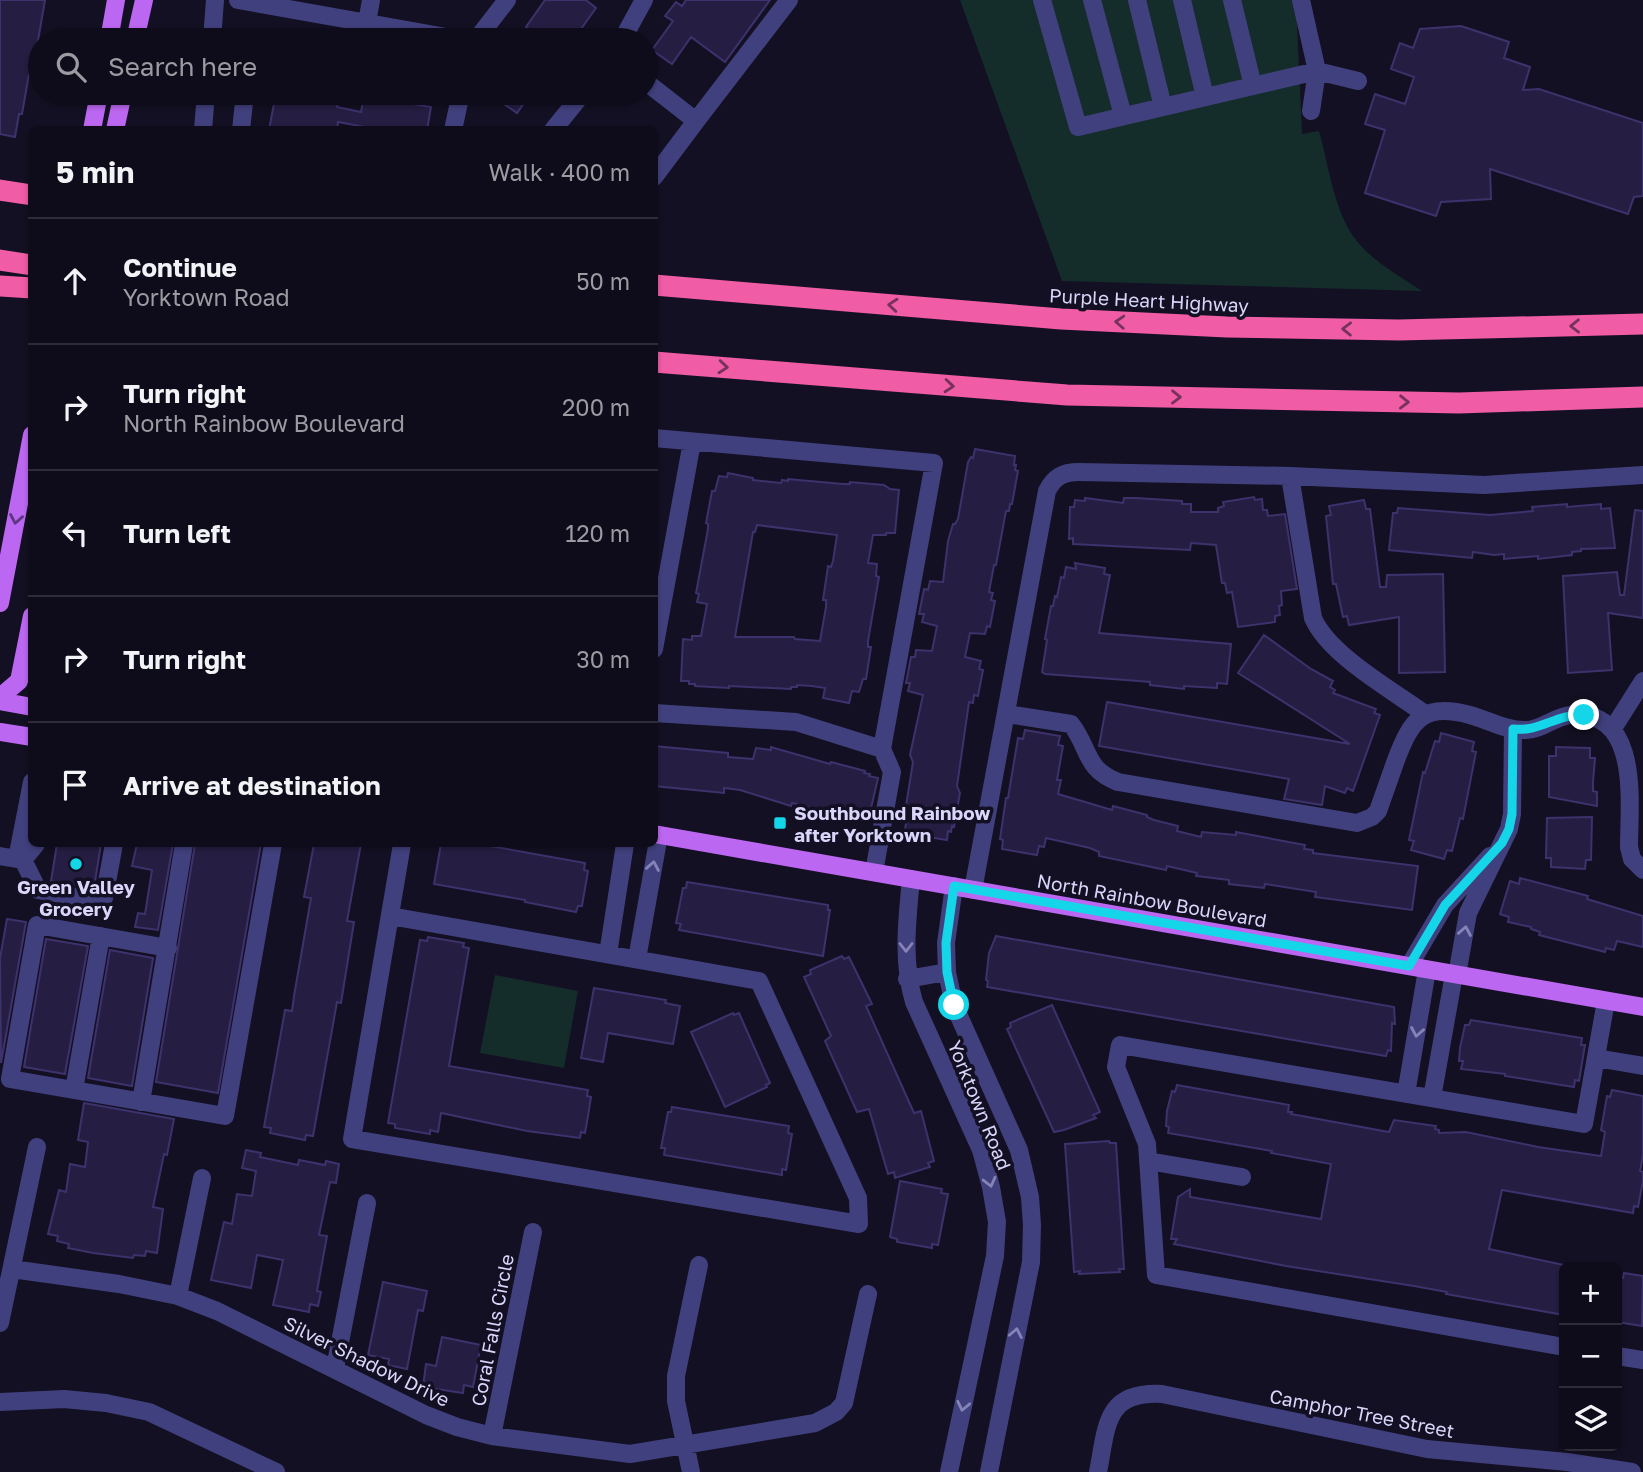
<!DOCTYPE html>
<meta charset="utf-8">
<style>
body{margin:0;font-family:"Golos Text",sans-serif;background:#1c1a27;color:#f1f3f6}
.controls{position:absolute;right:21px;bottom:21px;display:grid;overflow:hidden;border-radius:10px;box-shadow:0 2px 5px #0004}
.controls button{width:63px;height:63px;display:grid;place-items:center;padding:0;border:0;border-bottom:2px solid #2e2c39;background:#0e0c1a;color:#f1f3f6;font:35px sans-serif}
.stop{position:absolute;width:21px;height:21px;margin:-16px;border:5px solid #15d6e9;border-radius:50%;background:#fff}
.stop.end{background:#15d6e9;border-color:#fff;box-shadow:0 2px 7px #0008}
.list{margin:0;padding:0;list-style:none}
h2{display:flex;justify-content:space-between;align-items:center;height:91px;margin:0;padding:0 28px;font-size:30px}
h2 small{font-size:23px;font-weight:400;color:#9b9ba2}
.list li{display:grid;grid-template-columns:46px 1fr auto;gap:21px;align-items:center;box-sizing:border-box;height:126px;padding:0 28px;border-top:2px solid #2e2c39}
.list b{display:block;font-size:26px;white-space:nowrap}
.list p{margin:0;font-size:23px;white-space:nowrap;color:#9b9ba2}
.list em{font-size:23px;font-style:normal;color:#9b9ba2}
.icon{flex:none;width:38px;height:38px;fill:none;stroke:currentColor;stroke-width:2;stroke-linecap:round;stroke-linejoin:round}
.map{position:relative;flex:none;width:1643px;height:1472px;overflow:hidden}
.search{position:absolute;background:#0e0c1a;box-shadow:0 2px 5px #0004;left:28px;top:28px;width:630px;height:77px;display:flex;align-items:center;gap:18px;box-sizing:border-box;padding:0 24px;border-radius:38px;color:#9b9ba2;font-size:26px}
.panel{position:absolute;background:#0e0c1a;box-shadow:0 2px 5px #0004;left:28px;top:126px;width:630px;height:721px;border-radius:10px}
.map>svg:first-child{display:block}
.green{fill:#142d2b}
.building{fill:#251e42;stroke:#3d326c;stroke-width:2;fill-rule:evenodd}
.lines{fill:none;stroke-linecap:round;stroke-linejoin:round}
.minor{stroke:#41407e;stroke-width:18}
.major{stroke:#bc67f1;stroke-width:18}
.highway{stroke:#f05ca5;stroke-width:21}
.oneway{stroke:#76325e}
.oneway2{stroke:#5f3780}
.oneway3{stroke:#8684b6}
.route{stroke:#15d6e9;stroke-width:9}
.poi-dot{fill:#15d6e9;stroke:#131023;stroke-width:2.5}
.labels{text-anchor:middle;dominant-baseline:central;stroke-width:7;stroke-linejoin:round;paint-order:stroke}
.street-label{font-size:19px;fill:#dad6fb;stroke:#131023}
.poi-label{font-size:19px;font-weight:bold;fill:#dad6fb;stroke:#131023;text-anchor:start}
</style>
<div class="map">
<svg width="1643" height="1472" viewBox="0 0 1643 1472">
<rect width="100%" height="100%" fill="#131023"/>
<path class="green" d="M960,0h336l6,134 17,-3c9,32 15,78 34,105 17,24 45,39 69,55l-360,-10z
M495,975l83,16 -14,77 -84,-15z"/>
<path class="building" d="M0,0h45l-10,58 -3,-1 -10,57h-3l-4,23 -15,-3z
M545,0h41l10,8 -23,32h-28l-19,-13z
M686,0h84l-45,62 -34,-25 -19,27 -20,-14 21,-29 -8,-5 11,-14 6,4z
M1461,26l48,16 -5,16 26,9 -7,23 16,-1 104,34v73l-9,1 -6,17 -138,-45 1,30 -50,3 -5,14 -71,-23 20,-63 -20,-6 10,-30 30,10 9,-27 -23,-8 9,-26 13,5 7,-19z
M276,93h64l-3,14 24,5 3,-16 67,11 -4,23h-63l1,-3 -27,-5 -1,8h-68z
M488,93h43l-14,20z
M975,449l40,7 -1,9h2l-1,5 3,1 -6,33h-2l-1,7h-3l-10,54h-2l-5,27 4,1 -2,7 4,1 -5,26 -3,-1 -2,8 -15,-1 -5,24 16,4 -2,8 4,1 -5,26 -4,-1 -1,8 -4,-1 -12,84 3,7 -6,34 -2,-1 -1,6 -3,-1 -1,9 -43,-7 2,-9 -2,-6 9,-56 -3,-7 13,-60 -15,-4 2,-8h-4l5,-26h4l1,-7 16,1 5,-25 -15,-4 2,-8h-5l5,-25 4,1 2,-9 13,1 5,-41 5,-17h2l3,-5 10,-57 3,-5 2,1z
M728,473l25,5v2l28,3 1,-3 6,1v-2l55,5h7v-2l34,3 6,4 9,1 -4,43h-9v2h-13l-5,28 9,1 -1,12 3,1 -11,64v6h3l-5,32h-3l-4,13 -7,-1 -3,12 -26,-5 2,-10 -13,-2 -15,-1v2h-6v2l-62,-3v2l-34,-2v-2h-6v-3h-8l2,-42 9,1v-4h9l6,-32 -10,-2 2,-8 -3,-1 12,-64v-5l-2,-1 6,-32h3l4,-15 8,1zM757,525l80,10 -4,26 -2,6 -3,-1 -5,34h3v7l-6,34 -25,-2 -1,-2h-59l18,-105h2z
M1254,497l1,3 7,-1 1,11h4l1,6 17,-2 12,75 -16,2 1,14 -3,1 1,9 -5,1v6l-37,5 -6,-35 -5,1 -2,-10h-3l-6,-38 -25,-2 -1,7 -117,-6v-6l-4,1 1,-32h4l1,-7 10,1v-3l38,5 1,-5h12l46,3v3h9v8h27v-4l6,-2 -1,-4z
M1364,500l2,9h4l10,78h6l1,-12 56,-1 2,98 -46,1v-56l-50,8 -2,-9 -4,1 -7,-33h-3l-7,-68 5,-1 -2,-9z
M1567,504v3l34,-3v5l9,-1 5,40 -34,1v2l-9,1v3l-34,4v-3l-34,3v-5l-10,1 -21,-3 -1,6 -83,-8 4,-37h4l1,-5 92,7 43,-4 -1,-4z
M1635,510l8,1v107l-35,-5 4,57 -44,3 -5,-97 54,-4 3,23h4z
M1075,563l30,5 -1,6 6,1 -11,58 132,11 -4,40 -10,-1v5l-33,-2v3l-34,-4v-3l-11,-1 -94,-7 -3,-2 5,-32 -2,-1 6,-33h2l2,-10 2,1 4,-20 3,1 2,-11 10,2z
M1264,635l47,34 22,12 -3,6 5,3 -2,3 43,16 -2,4 6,2 -27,76 -6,-3 -2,5 -20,-7 -3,19 -38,-6 5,-20 -190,-33 8,-44 243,42 -112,-71z
M1025,730l35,6 -2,9 5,1 -6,34h4l-3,14 54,16 1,-4 34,9v2l7,3 24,6 -1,5 24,6 1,-5 34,3v-3l69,13 -1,4 9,1v3l105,13 -6,44 -97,-13 1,-5 -51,-8 -1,4 -35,-4v-4l-33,-4 1,-3 -30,-7 -1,4 -67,-14v-4l-9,-4 -44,-10 -2,9 -5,-1 -2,9 -35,-6 1,-9 -3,-1 6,-41h2l10,-60 5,1z
M1441,733l33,9 -2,9 4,1 -13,67 -3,-1 -8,33 -5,-1 -3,9 -33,-9 3,-9 -5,-1 14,-68 2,1 10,-32 4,1z
M654,746l74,7v4l25,2 3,-11 15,2v-3l59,17 1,-2 34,9 -1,2 6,1 -1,2 9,2 -10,43 -10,-3 -1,2 -65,-17 -1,3 -51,-16 -16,-2v5l-70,-7z
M1556,747l34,1v10h5l-2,24v9l4,1v14l-48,-9v-41h7z
M1592,817l-1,43h-5l-1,9 -34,-2v-9h-5l1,-40z
M57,844l11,2 1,-2h32l-7,44 -43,-7z
M137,844h36l-15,86 -23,-3 3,-14 7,1 7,-44 -20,-4z
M195,844h66l-43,249 -62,-11z
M314,844h47l-14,77 7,1 -13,81 -4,-1 -24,134 -7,-1 -1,5 -35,-7 1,-5 -7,-1 21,-117 7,1 2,-15 17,-98 -7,-1z
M441,844h38l106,19 -1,7 4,1 -6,35h-4l-2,6 -51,-10v-2l-91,-16z
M1520,878l68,18 -1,3 56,17v31l-26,-6 -3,9 -8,-2 -1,4 -66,-17 1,-3 -9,-3v-2l-23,-5 1,-5 -9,-3 10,-33 9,3z
M687,882l141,23v5h2l-7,46 -144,-26 2,-6 -5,-1 7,-35h3z
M7,919l19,3 -25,141 -1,-105z
M996,936l398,71 1,17 -3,-1 -1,28 -3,-1 -2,6 -399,-69 1,-6 -2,-1 3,-27z
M428,937l36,6 -1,4 6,1 -20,118 139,24 -1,6 4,1 -3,19 -3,17 -4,-1 -1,6 -53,-7 -86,-18 -3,19 -8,-2v4l-35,-6v-4l-7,-1 32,-183 7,1z
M46,939l42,7 -23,128 -41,-7z
M110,950l43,8 -21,128 -44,-8z
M842,956l2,3 5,-2 23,47 -6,2 48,107 7,-2 13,50 -6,2 2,4 -35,11 -1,-6 -6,2 -19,-65 -12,3 -32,-71 6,-5 -27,-59 7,-3 -1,-4z
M594,988l72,12 -1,3 15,3 -7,38 -65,-11 -5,29 -22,-4z
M1052,1005l48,107 -7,3 3,3 -32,12 -10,2 -47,-103 4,-2 -1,-4z
M733,1013l1,2 5,-2 31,70 -4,2 1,2 -42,20 -34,-75z
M1471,1020l111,18 -1,7h4l-6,36 -4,-1 -1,7 -69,-11v-2l-44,-5 2,-8h-4l1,-13 5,-23h4z
M1177,1085l112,20 -1,7h4l-1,2 98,18 5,-12 42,6 -1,3 4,1v3l27,-1 72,15 63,9 4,-24 -4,-2 6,-34 3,1 2,-7 31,6v59l-3,16 3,1v9l-5,26 -4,-1 -1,7 -131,-23 -13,59 75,16v50l-118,-21 1,-2 -33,-6 -128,-20 -112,-22 3,-5h-6l7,-42 12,-8v8l131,22 10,-55 -60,-11 1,-2 -104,-18 1,-6 -3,-1 1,-15 5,-20 3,1z
M84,1103l90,16 -7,36 -3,-1 -11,53 10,2 -6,44 -11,-2 -1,5 -11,-1 -1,3 -40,-5 -25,-5 1,-4 -12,-3 1,-5 -10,-2 11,-44 7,2 4,-28 15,3 3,-25 -10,-2z
M672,1107l117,19 -1,7 4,1 -6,36 -4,-1v6l-118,-20 1,-7h-4l7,-36h3z
M1109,1141l1,2h6l8,126h-5l1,3 -41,2 1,-3 -6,1 -9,-128z
M246,1150l15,3 -1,4 38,8 1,-5 26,5 1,-4 13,3 -3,19 -6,-1 -11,53 8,1 -10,55 4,1 -3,14 -8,-2 -1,8 -36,-7 10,-45 -26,-5 -6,33 -40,-8 13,-58 8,2 5,-30 15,2 4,-25 -14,-3z
M900,1181l42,8 -1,4 7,1 -10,51 -6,-1v4l-35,-6v-3l-7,-2z
M1624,1273l19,3 -1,50 -25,-4v-22l4,-23 2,1z
M383,1282l44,9 -4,20 -5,-1 -11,59 -19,-4 1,-6 -21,-4z
M442,1337l39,8 -8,42 -9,-2 -1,8 -40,-6 3,-23 10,2z"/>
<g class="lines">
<path class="minor" d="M238,0l225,40
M1042,0l36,127 239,-56 -6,40
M1092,0l31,116
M1137,0l26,107
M1182,0l23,97
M1232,0l21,86
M1301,0l16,71 41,10
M212,40l3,-40
M364,40l7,-40
M476,40l31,-40
M622,40l22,-40
M646,82l50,39 93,-121
M203,130l3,-37
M241,130l4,-37
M453,130l8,-37
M553,130l30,-37
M654,177l42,-56
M654,438l280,25 -52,286 10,23 -18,100
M1290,476l23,142c16,37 79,72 112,96
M654,649l38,-207
M654,713l142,9 86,27
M1007,714l64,10c19,24 13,45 47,58l239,41 15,-6 6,-6c6,-17 12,-34 18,-51 15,-40 27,-58 74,-45 18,5 37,16 56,15 16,0 29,-14 45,-15 70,-5 58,87 58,132l3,12 11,11
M1612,730l31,-49
M0,856l23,4 13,-16
M17,859l15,-77
M23,860l15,30 62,11 4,-3 10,-54
M911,879c-4,41 -9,83 3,123l67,148 10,37 6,35 -2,34 -46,216
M954,886l-8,57 1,29 7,33 65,145 11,47 2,28 -1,37 -42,210
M973,890l74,-399c7,-14 16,-19 32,-19l211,4 194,9 159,-10
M390,916l369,65 99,217 1,26 -507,-85 50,-295
M168,948l-131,-23 -27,154 215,37 48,-272
M608,954l17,-110
M637,959l22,-124
M1409,966l36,-61 45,-49
M1457,975l11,-62 41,-84 3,-15 1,-85
M907,979l40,-7
M1596,1058l47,8
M74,1090l27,-154
M1406,1094l21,-124
M1432,1098l22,-124
M141,1102l43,-258
M1148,1161l94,16
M12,1269l107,15 59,12 39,15 209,104 31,12 35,9 138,18 185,-31 21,-11 8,-9 24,-109
M178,1296l24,-118
M0,1323l37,-176
M1564,1347l-408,-72 -9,-131 -31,-77 4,-22 464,79 22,-123
M1617,1356l26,4
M335,1368l32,-165
M0,1402l64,-3 42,4 43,9 127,60
M492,1436l41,-204
M691,1472l-15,-71v-25l23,-111
M1098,1472c9,-45 6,-81 64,-78l265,55 140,13 65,10"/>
<path class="major" d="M109,40l7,-40
M135,40l9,-40
M92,130l7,-37
M115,130l8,-37
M0,603l32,-168
M0,697l19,-16 13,-65
M0,701l32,6
M0,732l32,5
M654,834l989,173"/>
<path class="highway" d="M0,190l32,5
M0,260l32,5
M654,285l407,34 166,8 172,3 244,-6
M0,286l32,2
M654,362l413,33 392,8 184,-6"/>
</g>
<defs><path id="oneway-chevron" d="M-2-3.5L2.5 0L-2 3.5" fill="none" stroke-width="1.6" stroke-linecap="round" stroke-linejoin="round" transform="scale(1.75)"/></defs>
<g class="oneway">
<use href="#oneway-chevron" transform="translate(893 305) rotate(-175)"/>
<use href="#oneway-chevron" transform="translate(1120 322) rotate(-177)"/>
<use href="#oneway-chevron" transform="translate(1575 326) rotate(179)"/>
<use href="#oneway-chevron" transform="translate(1347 329) rotate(-179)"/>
<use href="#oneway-chevron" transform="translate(723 367) rotate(5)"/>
<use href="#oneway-chevron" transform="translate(949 386) rotate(5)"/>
<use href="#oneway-chevron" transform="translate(1176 397) rotate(1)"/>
<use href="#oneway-chevron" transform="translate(1404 402) rotate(1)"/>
</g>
<use class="oneway2" href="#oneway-chevron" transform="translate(16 519) rotate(100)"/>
<g class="oneway3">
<use href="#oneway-chevron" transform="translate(653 866) rotate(-80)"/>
<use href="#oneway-chevron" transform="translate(1465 931) rotate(-80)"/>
<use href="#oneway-chevron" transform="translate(906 947) rotate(90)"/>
<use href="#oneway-chevron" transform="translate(1417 1032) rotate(100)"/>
<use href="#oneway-chevron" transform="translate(990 1182) rotate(76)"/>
<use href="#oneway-chevron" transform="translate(1016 1333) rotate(-79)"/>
<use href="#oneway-chevron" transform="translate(963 1406) rotate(102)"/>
</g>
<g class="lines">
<path class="route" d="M954,1005l-7,-33 -1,-29 8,-57 455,80 36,-61 57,-62 7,-14 3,-15 1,-85c28,3 42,-15 71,-14"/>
</g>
<g class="poi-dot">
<rect x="773" y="816" width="14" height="14" rx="3.5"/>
<circle cx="76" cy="864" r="7"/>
</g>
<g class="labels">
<g class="street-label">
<text transform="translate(1149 300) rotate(3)">Purple Heart Highway</text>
<text transform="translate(1152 900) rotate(10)">North Rainbow Boulevard</text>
<text transform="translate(980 1105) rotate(68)">Yorktown Road</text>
<text transform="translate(492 1330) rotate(-79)">Coral Falls Circle</text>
<text transform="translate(367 1361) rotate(26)">Silver Shadow Drive</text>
<text transform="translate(1362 1413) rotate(11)">Camphor Tree Street</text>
</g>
<g class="poi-label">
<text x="794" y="812">Southbound Rainbow<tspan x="794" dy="22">after Yorktown</tspan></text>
<text x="76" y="886" text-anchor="middle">Green Valley<tspan x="76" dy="22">Grocery</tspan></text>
</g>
</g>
</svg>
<div class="controls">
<button>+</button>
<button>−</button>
<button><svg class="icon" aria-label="layers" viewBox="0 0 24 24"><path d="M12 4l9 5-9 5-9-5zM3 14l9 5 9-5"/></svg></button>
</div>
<div class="stop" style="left:954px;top:1005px"></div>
<div class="stop end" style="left:1584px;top:715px"></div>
<div class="search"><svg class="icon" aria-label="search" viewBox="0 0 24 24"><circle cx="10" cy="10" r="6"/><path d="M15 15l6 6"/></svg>Search here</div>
<section class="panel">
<h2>5 min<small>Walk · 400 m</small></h2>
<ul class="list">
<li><svg class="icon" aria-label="ahead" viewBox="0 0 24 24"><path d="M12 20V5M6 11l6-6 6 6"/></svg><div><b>Continue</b><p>Yorktown Road</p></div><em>50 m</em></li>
<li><svg class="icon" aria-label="right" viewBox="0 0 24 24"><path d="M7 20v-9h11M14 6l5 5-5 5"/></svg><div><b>Turn right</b><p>North Rainbow Boulevard</p></div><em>200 m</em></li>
<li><svg class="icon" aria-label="left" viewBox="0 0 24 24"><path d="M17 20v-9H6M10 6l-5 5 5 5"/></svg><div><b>Turn left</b></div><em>120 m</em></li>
<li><svg class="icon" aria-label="right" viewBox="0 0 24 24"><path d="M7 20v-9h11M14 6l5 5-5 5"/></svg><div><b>Turn right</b></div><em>30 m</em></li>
<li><svg class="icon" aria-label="arrive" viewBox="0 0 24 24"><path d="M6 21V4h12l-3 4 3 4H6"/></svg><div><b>Arrive at destination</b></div></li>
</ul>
</section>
</div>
